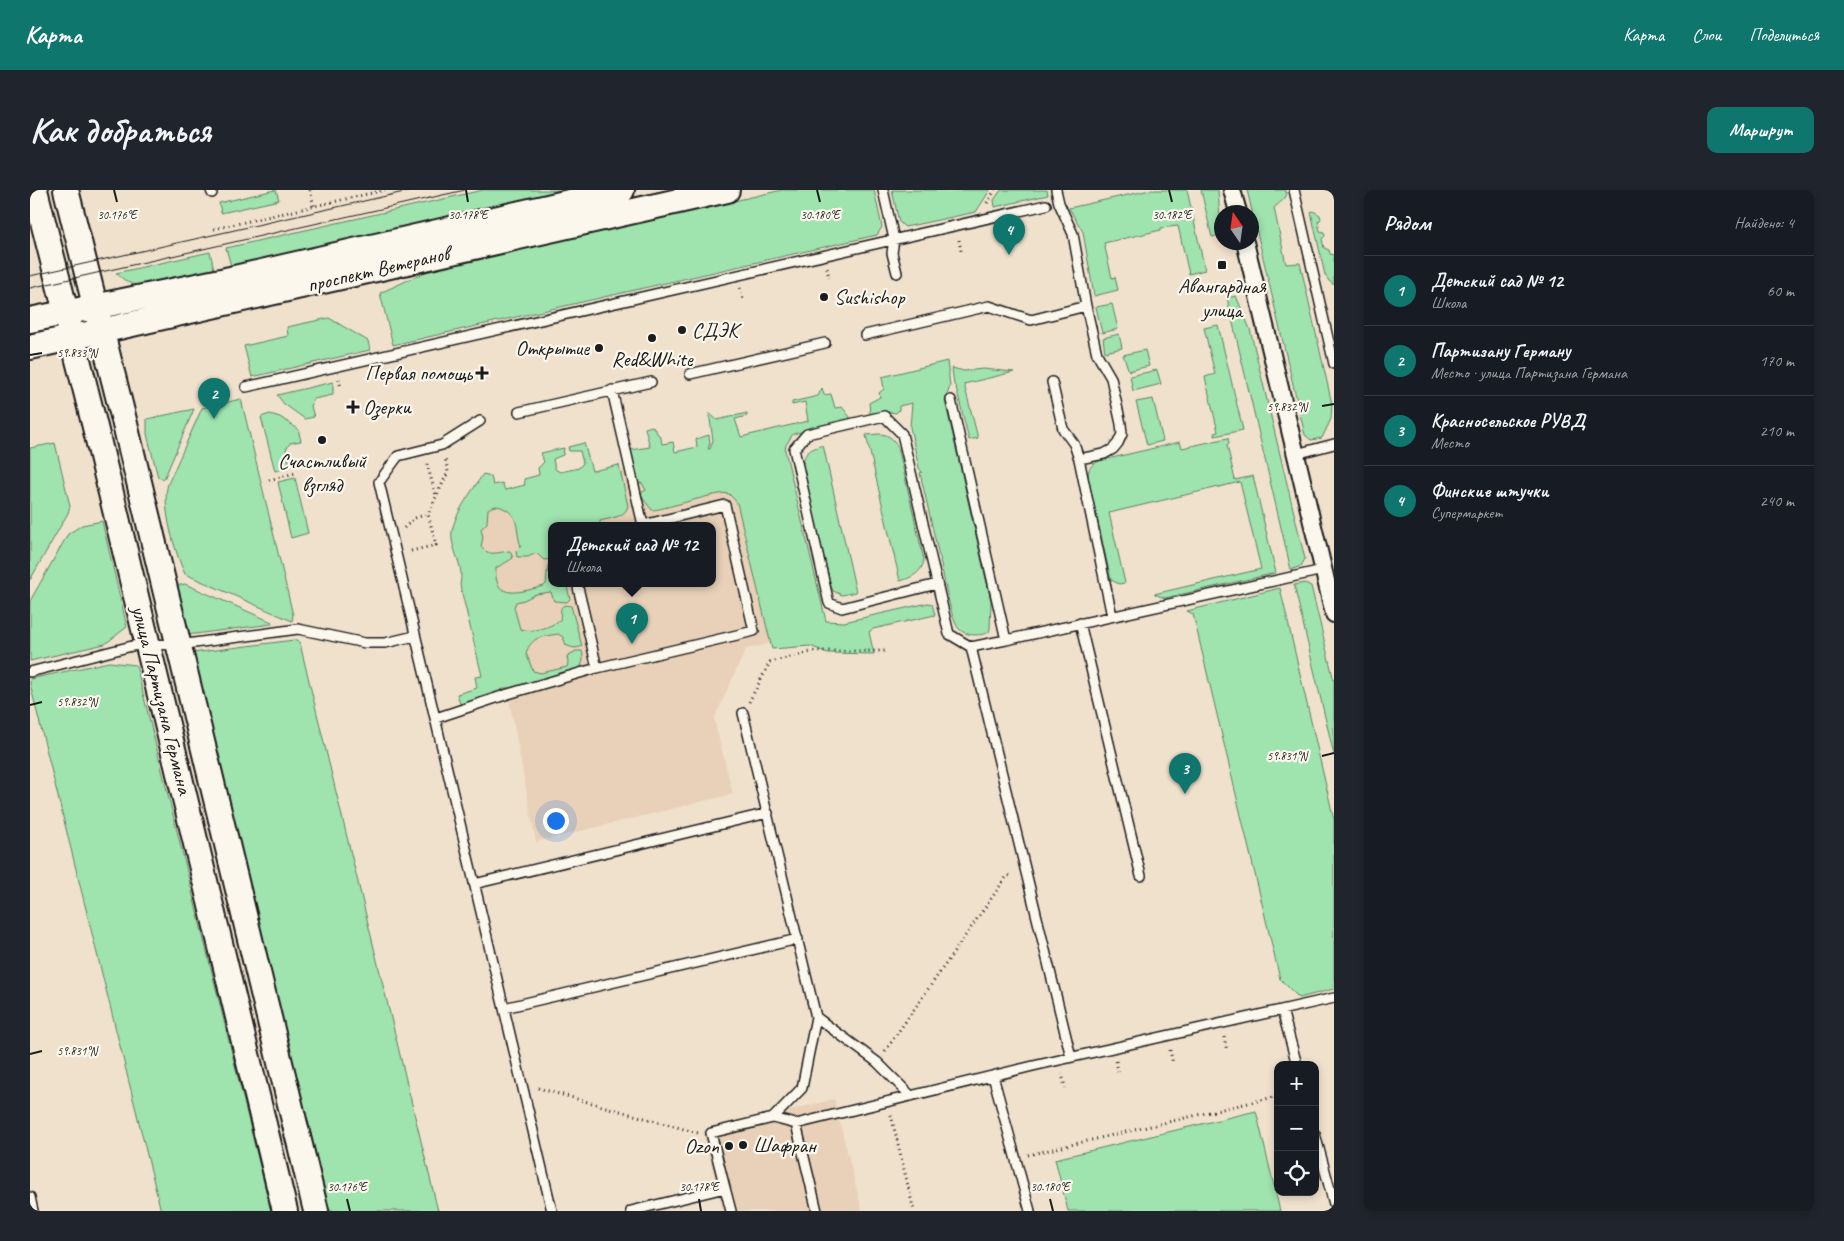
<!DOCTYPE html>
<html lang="ru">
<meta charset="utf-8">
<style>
body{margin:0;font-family:Caveat,sans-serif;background:#20242c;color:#f1f3f6}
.controls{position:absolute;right:15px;bottom:15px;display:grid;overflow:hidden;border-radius:10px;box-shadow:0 2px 8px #0003}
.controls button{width:45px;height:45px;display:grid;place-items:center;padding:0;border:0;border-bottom:1px solid #363941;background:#171b24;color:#f1f3f6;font:25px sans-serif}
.compass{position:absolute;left:1184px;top:15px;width:45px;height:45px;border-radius:50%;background:#171b24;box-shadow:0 2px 8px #0003;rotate:347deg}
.you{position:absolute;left:525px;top:630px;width:18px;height:18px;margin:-12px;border:4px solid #fff;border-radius:50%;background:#1a73e8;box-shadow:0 0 0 8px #1a73e833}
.badge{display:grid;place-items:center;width:32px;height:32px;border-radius:50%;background:#0f766e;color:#fff;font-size:16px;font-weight:700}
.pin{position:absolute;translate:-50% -41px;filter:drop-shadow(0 1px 2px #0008)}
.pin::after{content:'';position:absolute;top:26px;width:18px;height:15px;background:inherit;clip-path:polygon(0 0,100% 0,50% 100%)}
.popup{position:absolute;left:518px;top:332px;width:168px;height:65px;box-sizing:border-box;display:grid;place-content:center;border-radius:10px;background:#171b24;filter:drop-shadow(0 1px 4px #0005);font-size:16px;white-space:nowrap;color:#9ea1a6}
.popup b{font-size:19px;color:#f1f3f6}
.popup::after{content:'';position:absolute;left:50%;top:100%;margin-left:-10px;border:10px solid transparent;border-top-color:#171b24}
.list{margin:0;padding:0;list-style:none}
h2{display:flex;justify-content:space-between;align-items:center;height:65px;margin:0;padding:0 20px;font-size:21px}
h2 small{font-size:16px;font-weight:400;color:#9ea1a6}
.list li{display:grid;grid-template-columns:32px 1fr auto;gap:15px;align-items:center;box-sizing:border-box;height:70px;padding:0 20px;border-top:1px solid #363941}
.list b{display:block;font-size:19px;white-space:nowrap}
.list p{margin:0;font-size:16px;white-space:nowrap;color:#9ea1a6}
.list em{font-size:16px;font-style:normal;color:#9ea1a6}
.icon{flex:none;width:28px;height:28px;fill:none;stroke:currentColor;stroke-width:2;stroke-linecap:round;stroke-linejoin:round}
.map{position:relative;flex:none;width:1304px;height:1021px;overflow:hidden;border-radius:10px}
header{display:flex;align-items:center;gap:30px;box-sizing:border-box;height:70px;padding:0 25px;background:#0f766e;color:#fff}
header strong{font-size:24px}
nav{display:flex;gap:28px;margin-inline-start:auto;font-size:18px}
.intro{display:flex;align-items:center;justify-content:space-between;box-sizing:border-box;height:120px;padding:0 30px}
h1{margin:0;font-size:35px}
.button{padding:12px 22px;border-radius:10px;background:#0f766e;color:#fff;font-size:18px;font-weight:700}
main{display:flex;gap:30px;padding:0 30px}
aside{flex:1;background:#171b24;border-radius:10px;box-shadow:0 2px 8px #0003}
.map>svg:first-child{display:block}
.built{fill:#e8d1b8;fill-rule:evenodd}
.green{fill:#9fe3ae;stroke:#5e8065}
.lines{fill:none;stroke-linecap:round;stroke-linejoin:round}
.service-casing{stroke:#1c1c1c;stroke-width:12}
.minor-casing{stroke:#1c1c1c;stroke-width:20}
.secondary-casing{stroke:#1c1c1c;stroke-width:28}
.path{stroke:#1c1c1c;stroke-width:3;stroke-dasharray:1 4;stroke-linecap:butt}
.service{stroke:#fbf7ec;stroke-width:9}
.minor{stroke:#fbf7ec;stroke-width:16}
.secondary{stroke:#fbf7ec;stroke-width:24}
.tram{stroke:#1c1c1c;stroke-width:1}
.ticks{fill:none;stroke:#1c1c1c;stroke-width:2}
.poi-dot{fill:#1c1c1c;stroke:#fbf7ec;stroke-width:2}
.labels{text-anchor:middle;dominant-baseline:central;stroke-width:4.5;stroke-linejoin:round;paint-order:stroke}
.street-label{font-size:21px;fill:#1c1c1c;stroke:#fbf7ec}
.poi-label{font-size:21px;fill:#1c1c1c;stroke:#fbf7ec;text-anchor:start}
.ticks-label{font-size:12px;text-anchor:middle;fill:#1c1c1c;stroke:#fbf7ec;stroke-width:4.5;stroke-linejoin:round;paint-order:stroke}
</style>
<header>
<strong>Карта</strong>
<nav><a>Карта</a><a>Слои</a><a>Поделиться</a></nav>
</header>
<div class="intro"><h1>Как добраться</h1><a class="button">Маршрут</a></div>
<main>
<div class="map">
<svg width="1304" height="1021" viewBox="0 0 1304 1021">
<rect width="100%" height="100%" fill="#f0e1cd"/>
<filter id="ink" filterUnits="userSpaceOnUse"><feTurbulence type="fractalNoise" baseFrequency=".02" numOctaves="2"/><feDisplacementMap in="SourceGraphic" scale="10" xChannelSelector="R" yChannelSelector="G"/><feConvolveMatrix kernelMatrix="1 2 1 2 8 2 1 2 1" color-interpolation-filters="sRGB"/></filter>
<g filter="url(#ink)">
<path class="built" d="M712,253l49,196 -45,10 -32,70 19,75 -197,48 -28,-148 -47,-187zM522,335h160v58h-160z
M804,909l28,112h-139l-20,-79z"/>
<path class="green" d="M245,0h1l3,10 -58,13 -2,-10z
M453,0h82l-334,76 -5,-18z
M752,0h92l8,37 -5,8 -484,110 -13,-52 48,-22z
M862,0h98l-14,22 -71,15 -6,-5z
M971,0h46l1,5 -53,12 -1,-7z
M1120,0h37l18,80 -16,4 -11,-48 -17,2v2l-57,13 8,35 3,-1 3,13 -24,6 -11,-64 -14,-24z
M1171,0h17l3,45 -9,2z
M1217,0h38l2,4 -2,4 -11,10 12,56 14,-1 32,141 -1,15 -9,19 -11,2 -6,-5z
M1283,21l7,4 1,4 -3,3 2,9 4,1 1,4 -3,3 2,9 5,2 1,4 4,1v30l-5,-4 -4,-6 -14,-63z
M180,62l4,17c-17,4 -63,18 -78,16 -8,-1 -14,-7 -20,-12z
M1206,106l14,33 55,230 -4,7 -10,4 -64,-272z
M1082,114l6,25 -16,4 -6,-26z
M299,128l39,23 2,9 -118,27 -8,-31 44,-10 -1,-9z
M1188,135l25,105 -28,6 -1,-3 4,-1 -13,-55 10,-3 -11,-46z
M1089,144l3,14 -17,4 -2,-14z
M1115,160l4,16 -20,5 -6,-16z
M917,171l3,25 -5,15 46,200 -1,28 -1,3c-9,5 -27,4 -32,-6 -8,-14 -13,-50 -17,-66l1,-1 -2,-3 -19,-83 2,-1 -3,-4 -9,-41 2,-24 -13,3v4l-3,3 -7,-1 -19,2 -1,-11 11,-6 -1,-4 5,-4 -2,-12z
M922,178l12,3 19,-2 31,3 -50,12 14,54 -9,2 -13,-53 -2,-2z
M1127,180l4,14 -28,7 -3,-15z
M303,192v13l-19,4 -3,7 3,11 -9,2 -21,-15 -7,-9z
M792,198l2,7 7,-1 4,14 7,-1 8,10v3l-57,14 -7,11 -1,5 41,171 18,1 84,-19 4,1 3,11 -62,14 -4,3 5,22 -46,-1 -18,-7 -38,3 -35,-146c-2,-3 -6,-7 -8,-9 -9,-4 -61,15 -77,16l-8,-10 -3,-7 5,-3 -4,-7 -5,2 -6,-22 -1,-13 20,-3 -5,-19 7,-2 9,12 1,6 11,-2 2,10 22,-5 -1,-8 13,-4 1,8 -2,6h2l3,-9 -4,-27 8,7 30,-7v3l-12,3 6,18 67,-16 -3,-19 -13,3v-3l26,-6z
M211,209l52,216 -1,6 -107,-47c-10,-21 -24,-69 -17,-90l34,-76z
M1123,209l10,42 -16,4 -11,-43z
M164,219l-30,70 -6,-2 -11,-43v-15z
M240,224l10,3 18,12 3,12 -11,2 -4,6 4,16 -2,3 -13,3 -14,-54z
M849,244c11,0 17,7 20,17l25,109c-2,13 -13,18 -24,21l-34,-146z
M1198,248l1,5 -2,2 8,35 18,-4 23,97 -111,25 -11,-4 107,-25 -21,-87 -131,31 16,70 -6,1 -8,-4 -23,-102c0,-9 2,-13 11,-17l81,-19 2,6z
M25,253l15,63 -2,7 -38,67v-132z
M554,253l8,28 27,-6 9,41c-3,12 -18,12 -28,15v4h-48v34l-8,1 -8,-7 -8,4h-11l-1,-6 5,-5c-6,-14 0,-30 -18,-38 -6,-3 -10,-2 -15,1l-1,14 -6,6 2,8 -2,10c8,10 17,5 29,4l3,7c-5,4 -11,6 -17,10 -3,35 27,23 48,18l2,-2 2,-19 4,-3v21h14l4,16 -3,3 -13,-1 -3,-9 -15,2 -12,6 -8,2 -2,5 6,22c13,4 29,-1 40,-9 2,-9 -3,-17 11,-14l11,40c-6,3 -10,2 -16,-1l-3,-8 -5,-3c-16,3 -26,2 -32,19l7,18 8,2 26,-6 1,-4 -1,-7 9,-5h6c2,8 1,13 -4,20l-68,17h-6l-7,6 -34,12 -3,-2 -3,-10 20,-6 -2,-11 7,-1 -22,-91c4,-18 -5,-28 -8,-45 -3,-21 20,-48 31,-66l8,2 2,9 9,-2 3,7 20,-5 -1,-6 15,-4 -1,-7 6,-6 -3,-9 23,-5 -1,7 -10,4 2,10 5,3 19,-4 4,-5 -3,-12h-11l-1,-4z
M793,255l33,147 -14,3 -9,-4 -2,-5 -28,-117c-1,-16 7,-20 20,-24z
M265,288l13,55 -17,5 -13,-56z
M72,331l25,106 -22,17 -75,17v-60l38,-67 14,-9z
M1275,393l6,3 23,95v74l-40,-170z
M155,394l87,38v2l-85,11 -12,-49z
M1250,398l54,232v169l-35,9 -19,-19 -87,-365 -6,-3z
M264,450h4l2,4 138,567h-108l-138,-558z
M79,472l27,3 135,546h-110l-131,-527v-5z
M1226,921l24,100h-212l-13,-52z"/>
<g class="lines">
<g class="service-casing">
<path id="service" d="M181,0l1,3
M853,0l11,49 -2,14 5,20
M1026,0l3,13 14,31 13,72 11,48 14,24 10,46 1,10 -4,9 -5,6 -9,5 -25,5 33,157
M1264,0l40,174
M835,145l124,-29 42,14 55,-14
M660,184l135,-31
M1022,192l11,47 11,15 5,15
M216,197l800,-182
M582,200l31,135h-2
M489,222l132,-30
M450,231l-38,24 -44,11 -19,26 173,729
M1266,264l38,-10
M547,393l20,85
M907,394l-95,24 -13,-5 -35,-154 13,-15 77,-18 18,18 47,200 22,13 35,-7 -55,-240
M1050,433l61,253
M976,450l317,-70
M941,457l100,410
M0,482l102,-26 16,-2 31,1 119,-16 67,14h20l30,-7
M713,523l73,304 -14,71 -29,30
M406,528l72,-24 89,-26 157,-37 -29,-126 -82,20
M444,694l294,-71
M474,818l294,-69
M1252,820l15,55
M786,827l61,45 34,34
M963,886l37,135
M766,934l21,87
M1285,944l19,70
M695,998l-14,-55 62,-15 23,6 237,-58 301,-68
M0,1007l3,14
M601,1021l94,-23 6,23"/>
</g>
<g class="minor-casing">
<path id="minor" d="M1202,0l6,22
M1215,52l89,372"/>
</g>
<g class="secondary-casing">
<path id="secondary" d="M5,0l59,233 191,788
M36,0l57,226 193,795
M0,130l196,-40 396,-90
M0,157l697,-157"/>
</g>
<path class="path" d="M280,0l4,16
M957,13l8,-13
M184,39l171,-39
M929,50l2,11
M797,78l2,10
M710,98l3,11
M372,175l2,9
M309,189l2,9
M397,274l9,32
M239,290l26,-7
M374,338l11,-10 13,-4
M381,361l25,-6 -8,-31 20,-42 -3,-14
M719,512l21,-40 45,-11h70
M1194,847l3,14
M1140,860l3,14
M855,861l122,-175 5,-1
M1086,871l3,14
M1032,883l3,15
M508,898l160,45
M861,925l23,96
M998,965l250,-59"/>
<use href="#service" class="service"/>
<use href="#minor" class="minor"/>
<use href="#secondary" class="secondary"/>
<path class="tram" d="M0,86l383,-86
M0,98l435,-98"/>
</g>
</g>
<path class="ticks" d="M84,0l3,12M436,0l2,12M787,0l3,12M1139,0l3,12M0,165l12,-2M1292,216l12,-2M0,515l12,-3M1292,566l12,-3M0,864l12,-3M317,1009l3,12M669,1009l2,12M1020,1009l3,12"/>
<g class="poi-dot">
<rect x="1187" y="70" width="10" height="10" rx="2.5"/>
<circle cx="794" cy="107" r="5"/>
<circle cx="652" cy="140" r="5"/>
<circle cx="622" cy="148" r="5"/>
<circle cx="569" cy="158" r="5"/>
<path d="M449.5 175.5h5v5h5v5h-5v5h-5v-5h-5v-5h5z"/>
<path d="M320.5 209.5h5v5h5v5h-5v5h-5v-5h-5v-5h5z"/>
<circle cx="292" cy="250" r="5"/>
<circle cx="713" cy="955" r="5"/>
<circle cx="699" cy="956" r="5"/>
</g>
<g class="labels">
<g class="street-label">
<text transform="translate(348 79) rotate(-13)">проспект Ветеранов</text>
<text transform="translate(132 510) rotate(76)">улица Партизана Германа</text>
</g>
<g class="poi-label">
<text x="1192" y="96" text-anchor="middle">Авангардная<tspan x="1192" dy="24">улица</tspan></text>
<text x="804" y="107">Sushishop</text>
<text x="662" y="140">СДЭК</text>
<text x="559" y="158" text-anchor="end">Открытие</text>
<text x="622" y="169" text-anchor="middle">Red&amp;White</text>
<text x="442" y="183" text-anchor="end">Первая помощь</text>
<text x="333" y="217">Озерки</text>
<text x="292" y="271" text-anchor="middle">Счастливый<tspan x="292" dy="24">взгляд</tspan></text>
<text x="723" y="955">Шафран</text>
<text x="689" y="956" text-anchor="end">Ozon</text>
</g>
</g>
<g class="ticks-label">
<text x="87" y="29">30.176°E</text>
<text x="438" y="29">30.178°E</text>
<text x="790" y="29">30.180°E</text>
<text x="1142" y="29">30.182°E</text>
<text x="47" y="167">59.833°N</text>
<text x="1257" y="221">59.832°N</text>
<text x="47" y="516">59.832°N</text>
<text x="1257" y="570">59.831°N</text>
<text x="47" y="865">59.831°N</text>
<text x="317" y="1001">30.176°E</text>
<text x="669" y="1001">30.178°E</text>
<text x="1020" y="1001">30.180°E</text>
</g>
</svg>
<div class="controls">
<button>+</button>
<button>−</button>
<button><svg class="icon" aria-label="locate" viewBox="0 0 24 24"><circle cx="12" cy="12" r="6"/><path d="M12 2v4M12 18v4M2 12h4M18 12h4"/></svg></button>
</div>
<svg class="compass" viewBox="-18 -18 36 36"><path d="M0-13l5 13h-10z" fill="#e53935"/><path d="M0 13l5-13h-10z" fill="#9ea1a6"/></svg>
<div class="you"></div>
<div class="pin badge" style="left:602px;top:454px">1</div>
<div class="popup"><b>Детский сад № 12</b>Школа</div>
<div class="pin badge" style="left:184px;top:229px">2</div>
<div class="pin badge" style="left:1155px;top:604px">3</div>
<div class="pin badge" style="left:979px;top:65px">4</div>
</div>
<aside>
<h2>Рядом<small>Найдено: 4</small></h2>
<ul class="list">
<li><span class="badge">1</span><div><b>Детский сад № 12</b><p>Школа</p></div><em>60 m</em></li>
<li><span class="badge">2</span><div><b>Партизану Герману</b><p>Место · улица Партизана Германа</p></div><em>170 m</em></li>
<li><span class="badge">3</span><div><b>Красносельское РУВД</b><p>Место</p></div><em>210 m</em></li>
<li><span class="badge">4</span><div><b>Финские штучки</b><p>Супермаркет</p></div><em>240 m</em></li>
</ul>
</aside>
</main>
